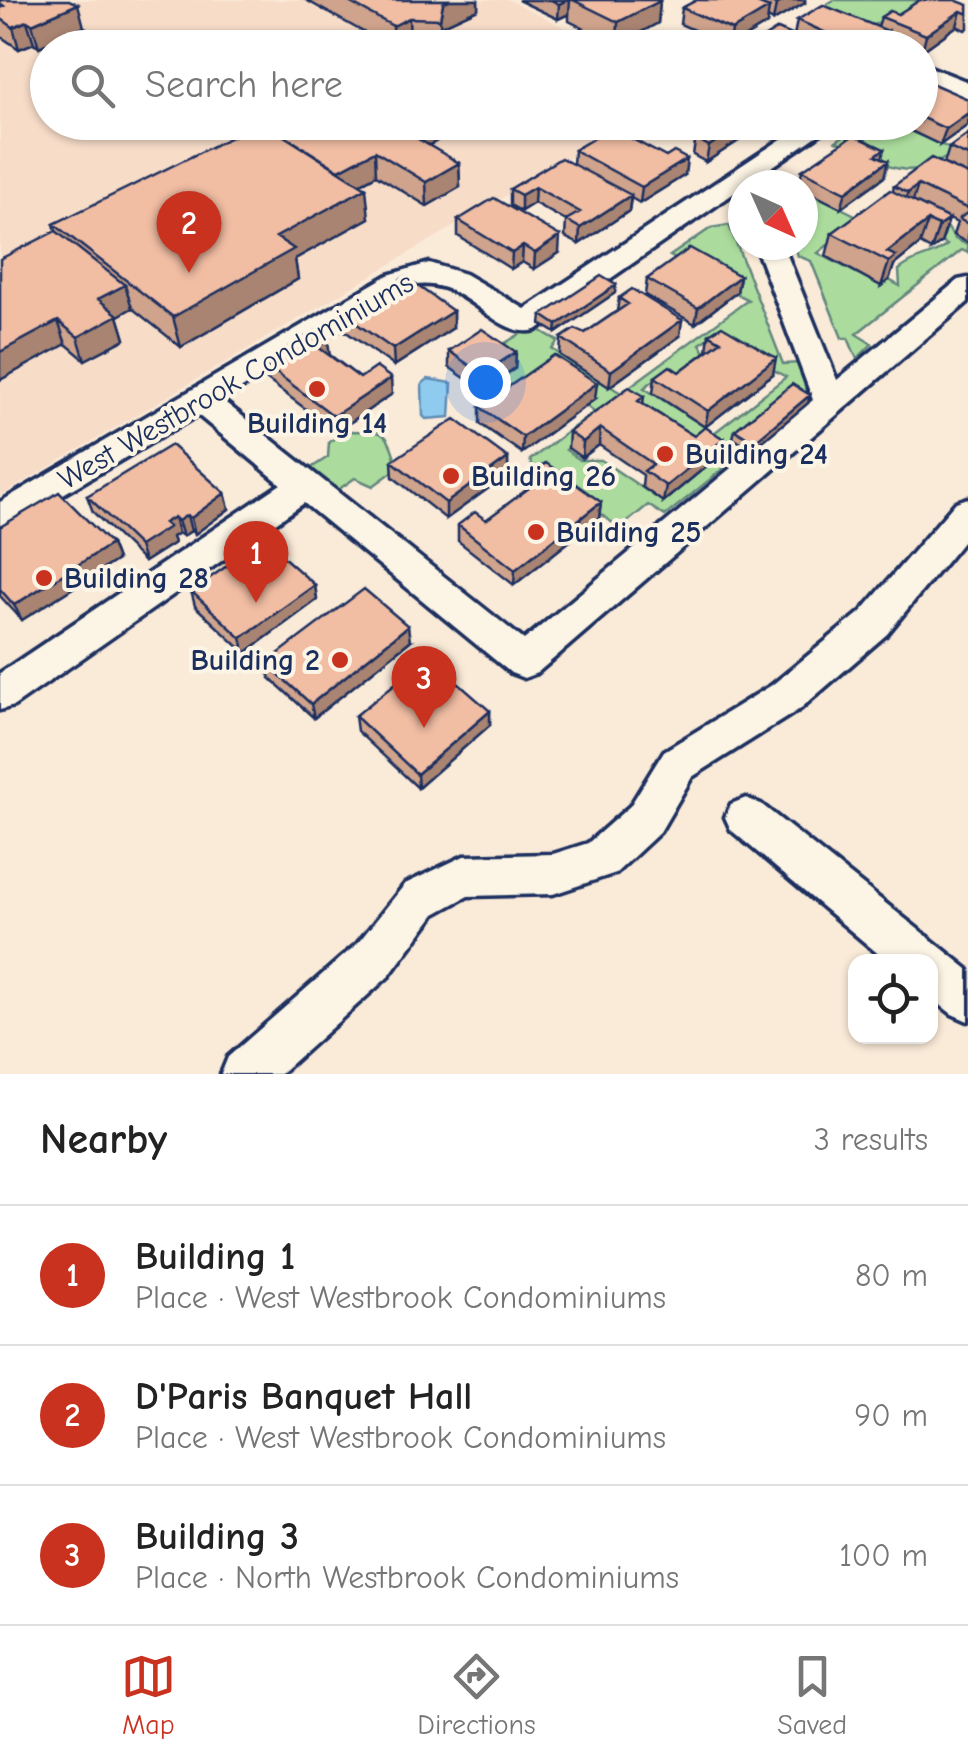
<!DOCTYPE html>
<meta charset="utf-8">
<style>
body{margin:0;font-family:"Comic Neue",sans-serif;background:#f2f2f2;color:#222}
.controls{position:absolute;right:30px;bottom:30px;display:grid;overflow:hidden;border-radius:20px;box-shadow:0 2px 8px #0004}
.controls button{width:90px;height:90px;display:grid;place-items:center;padding:0;border:0;border-bottom:2px solid #e0e0e0;background:#fff;color:#222;font:50px sans-serif}
.compass{position:absolute;left:728px;top:170px;width:90px;height:90px;border-radius:50%;background:#fff;box-shadow:0 2px 8px #0004;rotate:135deg}
.you{position:absolute;left:485px;top:382px;width:35px;height:35px;margin:-25px;border:8px solid #fff;border-radius:50%;background:#1a73e8;box-shadow:0 0 0 15px #1a73e833}
.badge{display:grid;place-items:center;width:65px;height:65px;border-radius:50%;background:#c8321e;color:#fff;font-size:32px;font-weight:700}
.pin{position:absolute;translate:-50% -82px;filter:drop-shadow(0 2px 5px #0008)}
.pin::after{content:'';position:absolute;top:52px;width:35px;height:30px;background:inherit;clip-path:polygon(0 0,100% 0,50% 100%)}
.list{margin:0;padding:0;list-style:none}
h2{display:flex;justify-content:space-between;align-items:center;height:130px;margin:0;padding:0 40px;font-size:42px}
h2 small{font-size:32px;font-weight:400;color:#767676}
.list li{display:grid;grid-template-columns:65px 1fr auto;gap:30px;align-items:center;box-sizing:border-box;height:140px;padding:0 40px;border-top:2px solid #e0e0e0}
.list b{display:block;font-size:38px;white-space:nowrap}
.list p{margin:0;font-size:32px;white-space:nowrap;color:#767676}
.list em{font-size:32px;font-style:normal;color:#767676}
.icon{flex:none;width:55px;height:55px;fill:none;stroke:currentColor;stroke-width:2;stroke-linecap:round;stroke-linejoin:round}
.map{position:relative;flex:none;width:968px;height:1074px;overflow:hidden}
.search{position:absolute;background:#fff;box-shadow:0 2px 8px #0004;left:30px;right:30px;top:30px;height:110px;display:flex;align-items:center;gap:25px;box-sizing:border-box;padding:0 35px;border-radius:55px;color:#767676;font-size:38px}
.sheet{height:550px;background:#fff}
nav{display:flex;justify-content:space-around;align-items:center;box-sizing:border-box;height:140px;border-top:2px solid #e0e0e0;background:#fff;font-size:28px;color:#767676}
nav a{display:grid;justify-items:center;gap:5px}
nav .on{color:#c8321e}
.map>svg:first-child{display:block}
.built{fill:#f7dcc8}
.green{fill:#abdc9d;stroke:#63867e;stroke-width:2.5;fill-rule:evenodd}
.water{fill:#8ecbef;stroke:#608db5;stroke-width:2.5}
.lines{fill:none;stroke-linecap:round;stroke-linejoin:round}
.street-casing{stroke:#1b2f5e;stroke-width:7}
.street{fill:#fcf5e5;fill-rule:evenodd}
.wall{fill:#cfa38c;stroke:#1b2f5e;stroke-width:2.5}
.shaded-wall{fill:#a98472;stroke:#1b2f5e;stroke-width:2.5}
.building{fill:#f1bda3;stroke:#1b2f5e;stroke-width:2.5}
.poi-dot{fill:#c8321e;stroke:#fcf5e5;stroke-width:4}
.labels{text-anchor:middle;dominant-baseline:central;stroke-width:8;stroke-linejoin:round;paint-order:stroke}
.street-label{font-size:30px;fill:#1b2f5e;stroke:#fcf5e5}
.poi-label{font-size:30px;font-weight:bold;fill:#1b2f5e;stroke:#fcf5e5;text-anchor:start}
</style>
<div class="map">
<svg width="968" height="1074" viewBox="0 0 968 1074">
<rect width="100%" height="100%" fill="#faead8"/>
<filter id="ink" filterUnits="userSpaceOnUse"><feTurbulence type="fractalNoise" baseFrequency=".01" numOctaves="2"/><feDisplacementMap in="SourceGraphic" scale="20" xChannelSelector="R" yChannelSelector="G"/><feConvolveMatrix kernelMatrix="1 2 1 2 8 2 1 2 1" color-interpolation-filters="sRGB"/></filter>
<g filter="url(#ink)">
<path class="built" d="M34,0h475l95,47 -556,1v74l580,1 -628,373v-482z"/>
<path class="green" d="M834,0h94l-35,23h-16l-16,10 -49,-20z
M863,123h29l64,28c-50,36 -71,13 -120,-10z
M803,189l58,29 -43,35 63,33 8,-6 11,6 -1,-16c20,-16 32,-11 48,-25l-73,-36 72,16 9,14 13,6v8l-6,-3 -106,84 16,10 -15,15 -9,-21h-6l-31,-77 -13,-5 -2,-7 7,-4z
M729,225l54,139 18,-1 13,35 -6,5 -18,-11 -57,47 -1,3 13,9 -80,65 -17,-11 -28,23 -88,-62 -2,-6 64,-48 -8,-6 8,-7 -113,1 1,-10 33,-21 -21,-19 39,-24 25,15 -6,8 69,44 127,-93 -78,-44 41,-28zM712,336l74,41 -72,56 -70,-45 14,-11 18,-1 30,-22 -6,-10zM627,403l61,34h22l14,10 -4,8 -57,47 -62,-42h-21l-14,-10z
M347,431c34,1 40,-5 49,31l6,3 -29,21 -18,-8 -20,14 -27,-22 20,-13 1,-15z"/>
<path class="water" d="M428,379l24,4 -2,34 -24,2 -3,-3 -1,-32z"/>
<g class="lines">
<g class="street-casing">
<path id="street" d="M920,63l48,19v16l-48,-19z
M807,122h30l-301,208c-43,11 -72,-59 -128,-43l-186,113 302,240 289,-240 -58,-155h28l54,135 121,-100 10,-2v24l-431,371 -13,5 -13,-5 -207,-170 -290,203 -14,4v-37l281,-189 -83,-69 -198,116v-29l388,-227 41,-12 36,11 60,35z
M968,498v37l-81,99 -87,75 -108,68 -32,55 -44,41 -63,21 -85,2 -33,18 -46,62 -109,98h-59l7,-17 129,-113 48,-60 59,-28 89,-2 35,-11 42,-37 34,-55 108,-66 89,-73 95,-110z
M746,798l15,6 207,165v52l-16,-7 -22,-17v-35h-42l-157,-132 -6,-13 6,-13z"/>
</g>
<use href="#street" class="street"/>
</g>
<path class="wall" d="M0,0l84,27 -45,20 -5,-4 -15,6 -19,-13z
M306,0h172v9l-35,16 -2,17 -31,-1 -14,7h-4z
M518,0h141l1,1 -2,22 -41,22 -48,-24v-7l-11,5z
M697,0h108v3l-32,18 -5,-3 -1,6 -37,22 -50,-22 2,-16z
M968,5v23l-3,2 -8,-4 -35,25 -2,-3h-6l-27,-12 -4,12h-135l46,-12 3,-16 81,7 3,-10z
M920,88l48,11 -28,46 -48,-23h28z
M276,122h194l-42,24 31,17 1,24 -33,19 -51,-31 -16,9 9,34 -74,41 3,20 -117,68 -49,-39 -14,8 7,23 -40,21 -19,-16 -66,36 56,-149 -2,-7z
M640,122h108l-2,14 -40,26 -13,-7 2,-12 -33,-17 -10,6 -12,-7z
M633,128l-1,10 53,37 -45,28 -9,-5 -2,13 -50,33 -14,-7 1,-16 -32,-18 -13,8 -11,-6v-16l63,-25 1,-14z
M968,134v41l-24,-11 5,-16z
M884,149l-2,9 6,3 -4,16 -43,31 -38,-19v-4h-4l3,-15z
M968,175v68l-15,-8 4,-12 -44,-22 36,18 -8,24 -10,7 -11,-6 -26,21 -5,15 -8,6 -55,-30 6,-23 61,-42 1,-5z
M458,220l101,33 -25,16 -12,-7 -11,7 -53,-33z
M740,276l-3,16 -42,32 -50,-29 2,-16z
M615,293l-59,40 -15,-9 1,-9z
M619,298l61,38 -71,51 -49,-32 1,-17 24,-5 32,-22z
M453,311v17l-59,38 -49,-35 -2,-17z
M709,334l64,40 -68,53 -52,-34 2,-16 24,-5 28,-21z
M449,351l67,1 -1,16 -33,22 -33,-23z
M330,355l30,23 32,16 -56,38 -70,-53 -3,-16z
M810,395l-2,8 -56,47 -19,-12 2,-8z
M644,396l-1,8 51,32 30,3 -4,16 -57,47 -21,-15 1,-12 -44,-30 -17,13 -14,-10 1,-16z
M595,399l-73,54 -42,-29v-17z
M508,458v16l-62,45 -53,-42 -1,-16z
M528,476l73,26 -2,16 -85,67 -56,-44v-16l28,-5 42,-31z
M225,493l4,16 -34,25 -4,-3 -8,5 -5,-3 -6,4 2,6 -30,19 -51,-50 -6,-16z
M0,527l111,17 6,16 -95,60 -22,-24z
M315,585l2,15 -72,53 -50,-47 -4,-15z
M410,641l-96,77 -44,-40 -4,-15z
M490,711v14l-72,63 -61,-57 -2,-15z"/>
<path class="shaded-wall" d="M449,0h29v9l-35,16 -2,17 -1,-23 3,-16z
M567,0h3l-1,14 -11,5 1,-15z
M785,0h20v3l-32,18 3,-16z
M660,1l-2,22 -41,22 1,-23z
M78,4l6,23 -45,20 -7,-23z
M769,8l-2,16 -37,22 2,-16z
M961,11l-4,15 -35,25 4,-16z
M409,18l1,23 -16,7 -1,-22z
M27,21l7,22 -15,6 -6,-22z
M888,31l-5,17h-20z
M968,113v12l-28,20 6,-16z
M434,122h36l-35,20z
M653,122h9v4l-10,6z
M745,122h3l-2,14 -40,26 3,-16z
M434,126l1,16 -27,14 -1,-16z
M375,151l1,24 -40,21 -2,-23z
M687,159l-2,16 -45,28 2,-16z
M888,161l-4,16 -43,31 5,-16z
M459,163l1,24 -33,19 -1,-24z
M918,185l-5,16 -10,8 5,-16z
M535,187l-1,16 -13,8v-16z
M366,188l3,30 -74,41 3,20 -117,68 -8,-30 103,-80z
M631,195l-2,16 -50,33 1,-16z
M949,219l-8,24 -10,7 8,-24z
M928,221l-8,23 -26,21 -5,15 -8,6 8,-24 -2,-10z
M560,236l-1,17 -25,16 1,-16z
M523,246l-1,16 -11,7 1,-16z
M740,276l-3,16 -42,32 3,-16z
M125,285l7,23 -14,8 7,23 -40,21 -7,-23 20,-38z
M616,285l-1,8 -59,40 1,-8z
M453,311v17l-59,38 -1,-17z
M682,320l-2,16 -71,51 2,-16z
M58,321l8,23 -66,36v-28z
M328,340l2,17 -12,-10z
M516,352l-1,16 -33,22v-16z
M776,358l-3,16 -68,53 3,-16z
M391,378l1,16 -56,38 -2,-16z
M597,383l-2,16 -73,54 1,-16z
M810,395l-2,8 -56,47 2,-8z
M600,428l-1,17 -17,13 1,-16z
M724,439l-4,16 -57,47 3,-16z
M508,458v16l-62,45v-16z
M225,493l4,16 -34,25 -4,-16z
M601,502l-2,16 -85,67 1,-15z
M187,515l4,16 -8,5 -5,-15z
M174,517l4,16 -6,4 2,6 -30,19 -5,-16 25,-23z
M111,544l6,16 -95,60 -8,-15z
M315,585l2,15 -72,53 -4,-15z
M408,626l2,15 -96,77 -3,-14z
M490,711v14l-72,63 -1,-14z"/>
<path class="building" d="M0,0h69l9,4 -46,20 -5,-3 -14,6 -13,-9v-10l4,-2 -4,-3z
M345,0h104l-6,3 -3,16 -31,-1 -16,8z
M551,0h16l-8,4z
M573,0h86l1,1 -42,21z
M697,0h53l19,8 -37,22 -50,-22z
M764,0h21l-9,5z
M920,0h35l13,5v9l-7,-3 -35,24 -45,-18 9,-6 8,3z
M823,5l65,26 -25,17h-3l-63,-28z
M778,29l43,19h-73z
M931,83l37,16v14l-22,16 -26,-12v-29l2,1z
M262,122l104,66 -90,49 18,12 -121,68 -119,-93z
M276,122h113l70,41 -33,19 -51,-31 -36,19 -70,-44z
M389,122h39l6,4 -20,11z
M621,122l12,6 -10,6 43,23 8,-5 13,7 -45,28 -68,-37z
M689,122h56l-36,24 -13,-7 11,-7z
M968,134v22l-19,-8z
M854,135l30,14 -8,6 12,6 -42,31 -44,-22z
M561,158l70,37 -51,33 -14,-8 14,-8 -45,-25 -14,8 -11,-6z
M931,158l37,17v34l-50,-24 -10,8 -14,-7z
M890,190l59,29 -10,7 -11,-5 -41,31 9,4 -7,6 -57,-29z
M494,198l66,38 -25,17 -12,-7 -11,7 -54,-33z
M968,212v12l-9,-5z
M56,231l69,54 -27,14 20,16 -40,22 -20,-16 -58,31v-93z
M690,248l50,28 -42,32 -51,-29z
M601,276l15,9 -59,40 -15,-10z
M405,277l48,34 -60,38 -50,-35z
M632,289l50,31 -71,51 -50,-33 14,-9 10,4 43,-29 -9,-6z
M722,326l54,32 -68,53 -53,-34 15,-11 9,6 42,-31 -12,-7z
M482,329l34,23 -34,22 -33,-23z
M315,331l13,9 -10,7 42,31 16,-11 15,11 -57,38 -71,-53z
M554,355l43,28 -74,54 -43,-30z
M792,384l18,11 -56,47 -19,-12z
M629,387l15,9 -6,5 56,35 11,-9 19,12 -58,47 -22,-15 9,-7 -53,-36 -17,14 -14,-10z
M455,419l53,39 -62,45 -54,-42z
M171,445l54,48 -34,25 -4,-3 -9,6 -4,-4 -10,6 5,4 -30,19 -52,-50z
M546,463l55,39 -86,68 -57,-45 17,-13 11,8 51,-38 -9,-6z
M59,492l52,52 -97,61 -14,-16v-62z
M264,540l51,45 -74,53 -50,-47z
M364,589l44,37 -97,78 -45,-41z
M428,657l62,54 -73,63 -62,-58z"/>
</g>
<g class="poi-dot">
<circle cx="317" cy="389" r="10"/>
<circle cx="665" cy="454" r="10"/>
<circle cx="451" cy="476" r="10"/>
<circle cx="536" cy="532" r="10"/>
<circle cx="44" cy="578" r="10"/>
<circle cx="340" cy="660" r="10"/>
</g>
<g class="labels">
<g class="street-label">
<text transform="translate(236 381) rotate(-30)">West Westbrook Condominiums</text>
</g>
<g class="poi-label">
<text x="317" y="423" text-anchor="middle">Building 14</text>
<text x="685" y="454">Building 24</text>
<text x="471" y="476">Building 26</text>
<text x="556" y="532">Building 25</text>
<text x="64" y="578">Building 28</text>
<text x="320" y="660" text-anchor="end">Building 2</text>
</g>
</g>
</svg>
<div class="controls">
<button><svg class="icon" aria-label="locate" viewBox="0 0 24 24"><circle cx="12" cy="12" r="6"/><path d="M12 2v4M12 18v4M2 12h4M18 12h4"/></svg></button>
</div>
<svg class="compass" viewBox="-18 -18 36 36"><path d="M0-13l5 13h-10z" fill="#e53935"/><path d="M0 13l5-13h-10z" fill="#767676"/></svg>
<div class="you"></div>
<div class="pin badge" style="left:256px;top:603px">1</div>
<div class="pin badge" style="left:189px;top:273px">2</div>
<div class="pin badge" style="left:424px;top:728px">3</div>
<div class="search"><svg class="icon" aria-label="search" viewBox="0 0 24 24"><circle cx="10" cy="10" r="6"/><path d="M15 15l6 6"/></svg>Search here</div>
</div>
<section class="sheet">
<h2>Nearby<small>3 results</small></h2>
<ul class="list">
<li><span class="badge">1</span><div><b>Building 1</b><p>Place · West Westbrook Condominiums</p></div><em>80 m</em></li>
<li><span class="badge">2</span><div><b>D'Paris Banquet Hall</b><p>Place · West Westbrook Condominiums</p></div><em>90 m</em></li>
<li><span class="badge">3</span><div><b>Building 3</b><p>Place · North Westbrook Condominiums</p></div><em>100 m</em></li>
</ul>
</section>
<nav>
<a class="on"><svg class="icon" aria-label="map" viewBox="0 0 24 24"><path d="M3 6l6-2 6 2 6-2v14l-6 2-6-2-6 2zM9 4v14M15 6v14"/></svg>Map</a>
<a><svg class="icon" aria-label="directions" viewBox="0 0 24 24"><path d="M12 3l9 9-9 9-9-9zM9 14v-3h6M13 9l2 2-2 2"/></svg>Directions</a>
<a><svg class="icon" aria-label="saved" viewBox="0 0 24 24"><path d="M7 4h10v16l-5-4-5 4z"/></svg>Saved</a>
</nav>
